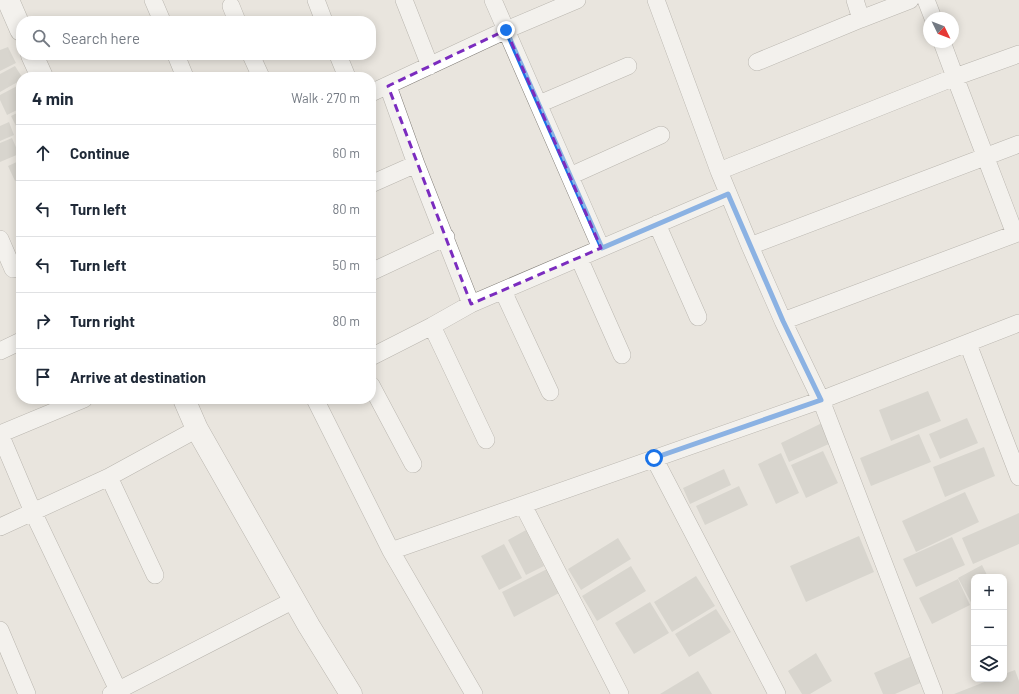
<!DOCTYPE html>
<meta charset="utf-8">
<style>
body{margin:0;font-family:Barlow,sans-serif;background:#f6f6f7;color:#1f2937}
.controls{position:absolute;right:12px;bottom:12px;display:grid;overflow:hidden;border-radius:8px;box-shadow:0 2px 10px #0003}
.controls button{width:36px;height:36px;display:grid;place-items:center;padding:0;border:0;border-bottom:1px solid #e0e1e3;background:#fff;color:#1f2937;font:20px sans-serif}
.compass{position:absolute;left:923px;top:12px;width:36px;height:36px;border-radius:50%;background:#fff;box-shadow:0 2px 10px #0003;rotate:133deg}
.stop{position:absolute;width:12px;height:12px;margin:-9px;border:3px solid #1a73e8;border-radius:50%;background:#fff}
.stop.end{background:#1a73e8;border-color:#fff;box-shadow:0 1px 4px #0008}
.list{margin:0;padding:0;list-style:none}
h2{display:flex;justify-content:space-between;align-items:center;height:52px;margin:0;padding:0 16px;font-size:17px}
h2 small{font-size:13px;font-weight:400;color:#747a83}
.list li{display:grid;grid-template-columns:26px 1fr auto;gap:12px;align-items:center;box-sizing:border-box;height:56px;padding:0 16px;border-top:1px solid #e0e1e3}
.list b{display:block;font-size:15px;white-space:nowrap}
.list em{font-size:13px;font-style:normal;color:#747a83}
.icon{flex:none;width:22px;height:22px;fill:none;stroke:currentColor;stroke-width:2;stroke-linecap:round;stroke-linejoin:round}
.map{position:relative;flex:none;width:1019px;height:694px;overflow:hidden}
.search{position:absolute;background:#fff;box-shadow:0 2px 10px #0003;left:16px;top:16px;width:360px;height:44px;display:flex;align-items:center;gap:10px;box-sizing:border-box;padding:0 14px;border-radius:16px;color:#747a83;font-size:15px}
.panel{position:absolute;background:#fff;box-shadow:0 2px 10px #0003;left:16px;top:72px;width:360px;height:332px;border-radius:16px}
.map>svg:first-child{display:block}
.building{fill:#c3c2bb}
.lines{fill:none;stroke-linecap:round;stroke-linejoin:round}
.minor-casing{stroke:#817d77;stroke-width:18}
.tertiary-casing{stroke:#817d77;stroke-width:23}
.minor{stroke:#fff;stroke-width:17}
.tertiary{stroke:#fff;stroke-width:22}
.route{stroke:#1a73e8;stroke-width:5}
.marked{fill:none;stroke:#7b2cbf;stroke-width:3;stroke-dasharray:8 5;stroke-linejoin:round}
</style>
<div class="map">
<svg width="1019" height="694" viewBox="0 0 1019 694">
<rect width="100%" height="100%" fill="#e9e5de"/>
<path class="building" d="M8,47l8,16 -16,8v-21z
M15,66l7,11 -1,3 -21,12v-18z
M21,84v24l-14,7 -7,-15v-5z
M21,111v20l-2,1 -8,-16z
M9,122l5,13 -14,6v-15z
M12,138l7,16 -19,8v-19z
M21,160v18l-6,3 -7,-15z
M928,391l13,30 -50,20 -12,-31z
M967,418l11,25 -38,16 -11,-25z
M822,423l9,20 -42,19 -8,-19z
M919,434l12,28 -60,24 -11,-28z
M984,447l11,29 -50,21 -12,-30z
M823,451l15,32 -32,15 -15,-33z
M781,453l18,40 -23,11 -18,-40z
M724,469l7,16 -41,19 -7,-16z
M739,486l9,19 -43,20 -9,-19z
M965,492l14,30 -63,30 -14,-31z
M1019,513v31l-46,20 -11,-26z
M526,530l18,36 -18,9 -18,-35z
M859,536l15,36 -68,30 -16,-36z
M952,537l13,28 -49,22 -13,-28z
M618,538l13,21 -50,31 -13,-21z
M504,544l18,34 -23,12 -18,-34z
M982,565l6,12h-14v31l-16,-30z
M631,566l15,25 -49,30 -15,-25z
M547,569l12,24 -45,24 -12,-25z
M696,576l19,30 -43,26 -18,-30z
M958,579l12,26 -38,19 -13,-26z
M650,602l19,31 -35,21 -19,-31z
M716,609l15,23 -42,25 -14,-23z
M816,653l16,28 -22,13h-8l-14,-23z
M914,655l11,26 -30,13h-12l-9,-21z
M1015,670l4,11v13h-65l38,-15h12v-5z
M698,671l14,23h-52z"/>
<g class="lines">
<g class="minor-casing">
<path id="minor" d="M153,0l9,21
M316,0l8,21
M404,0l26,66
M493,0l108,248
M656,0l63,171 236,-94 -13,-35
M926,0l7,18
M231,6l6,15
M861,19l49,-19
M176,55l9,22
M251,55l10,22
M338,55l9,22
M757,62l104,-43 -6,-19
M388,86l28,78 55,140
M371,93l135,-63 71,-30
M539,104l89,-38
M719,171l31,75 33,75 38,79 113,294
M570,176l91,-41
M371,184l45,-20
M657,224l41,93
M0,239l13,30
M750,246l269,-102
M579,258l43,97
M371,272l75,-35
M503,291l47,101
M783,321l232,-87 -60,-157 64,-23
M432,326l54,114
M968,344l51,133
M0,351l21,-10
M371,357l61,-31 39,-22 257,-110
M371,385l42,79
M315,399l76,152 83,143
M0,434l33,78 85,178
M0,434l84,-35
M654,458l123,236
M109,477l46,98
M523,505l97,189
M0,527l109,-50 88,-48
M391,551l430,-151 198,-77
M0,630l27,64
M111,694l183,-94"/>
</g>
<g class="tertiary-casing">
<path id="tertiary" d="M8,0l13,30
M32,55l10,22
M184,399l13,30 112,197 42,68"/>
</g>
<use href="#minor" class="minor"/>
<use href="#tertiary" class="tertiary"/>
</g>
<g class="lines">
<path class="route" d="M506,30l96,218 126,-54 55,127 38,79 -167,58"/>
</g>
<path d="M0 0H1019V694H0ZM506,30l95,218 -130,56 -83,-218z" fill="#e9e5de" fill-opacity=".55" fill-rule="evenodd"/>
<path class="marked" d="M506,30l95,218 -130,56 -83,-218z"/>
</svg>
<div class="controls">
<button>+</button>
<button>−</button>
<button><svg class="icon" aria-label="layers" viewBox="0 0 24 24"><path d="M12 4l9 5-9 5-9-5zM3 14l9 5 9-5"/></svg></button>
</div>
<svg class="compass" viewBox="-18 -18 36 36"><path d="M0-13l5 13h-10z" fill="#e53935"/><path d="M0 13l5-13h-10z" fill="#747a83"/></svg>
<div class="stop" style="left:654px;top:458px"></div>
<div class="stop end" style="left:506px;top:30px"></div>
<div class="search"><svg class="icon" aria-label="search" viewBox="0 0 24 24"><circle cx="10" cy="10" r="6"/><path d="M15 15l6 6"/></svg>Search here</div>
<section class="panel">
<h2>4 min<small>Walk · 270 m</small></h2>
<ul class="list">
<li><svg class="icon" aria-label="ahead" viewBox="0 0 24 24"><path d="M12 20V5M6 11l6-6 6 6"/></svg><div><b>Continue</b></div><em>60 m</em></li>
<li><svg class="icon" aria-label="left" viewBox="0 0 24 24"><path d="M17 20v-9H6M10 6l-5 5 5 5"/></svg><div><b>Turn left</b></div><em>80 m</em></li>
<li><svg class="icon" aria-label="left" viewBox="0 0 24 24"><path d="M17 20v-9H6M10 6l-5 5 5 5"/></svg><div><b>Turn left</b></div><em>50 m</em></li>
<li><svg class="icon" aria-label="right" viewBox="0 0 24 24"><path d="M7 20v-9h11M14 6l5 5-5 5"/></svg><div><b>Turn right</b></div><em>80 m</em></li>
<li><svg class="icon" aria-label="arrive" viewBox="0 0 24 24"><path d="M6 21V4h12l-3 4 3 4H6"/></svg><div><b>Arrive at destination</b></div></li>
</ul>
</section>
</div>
